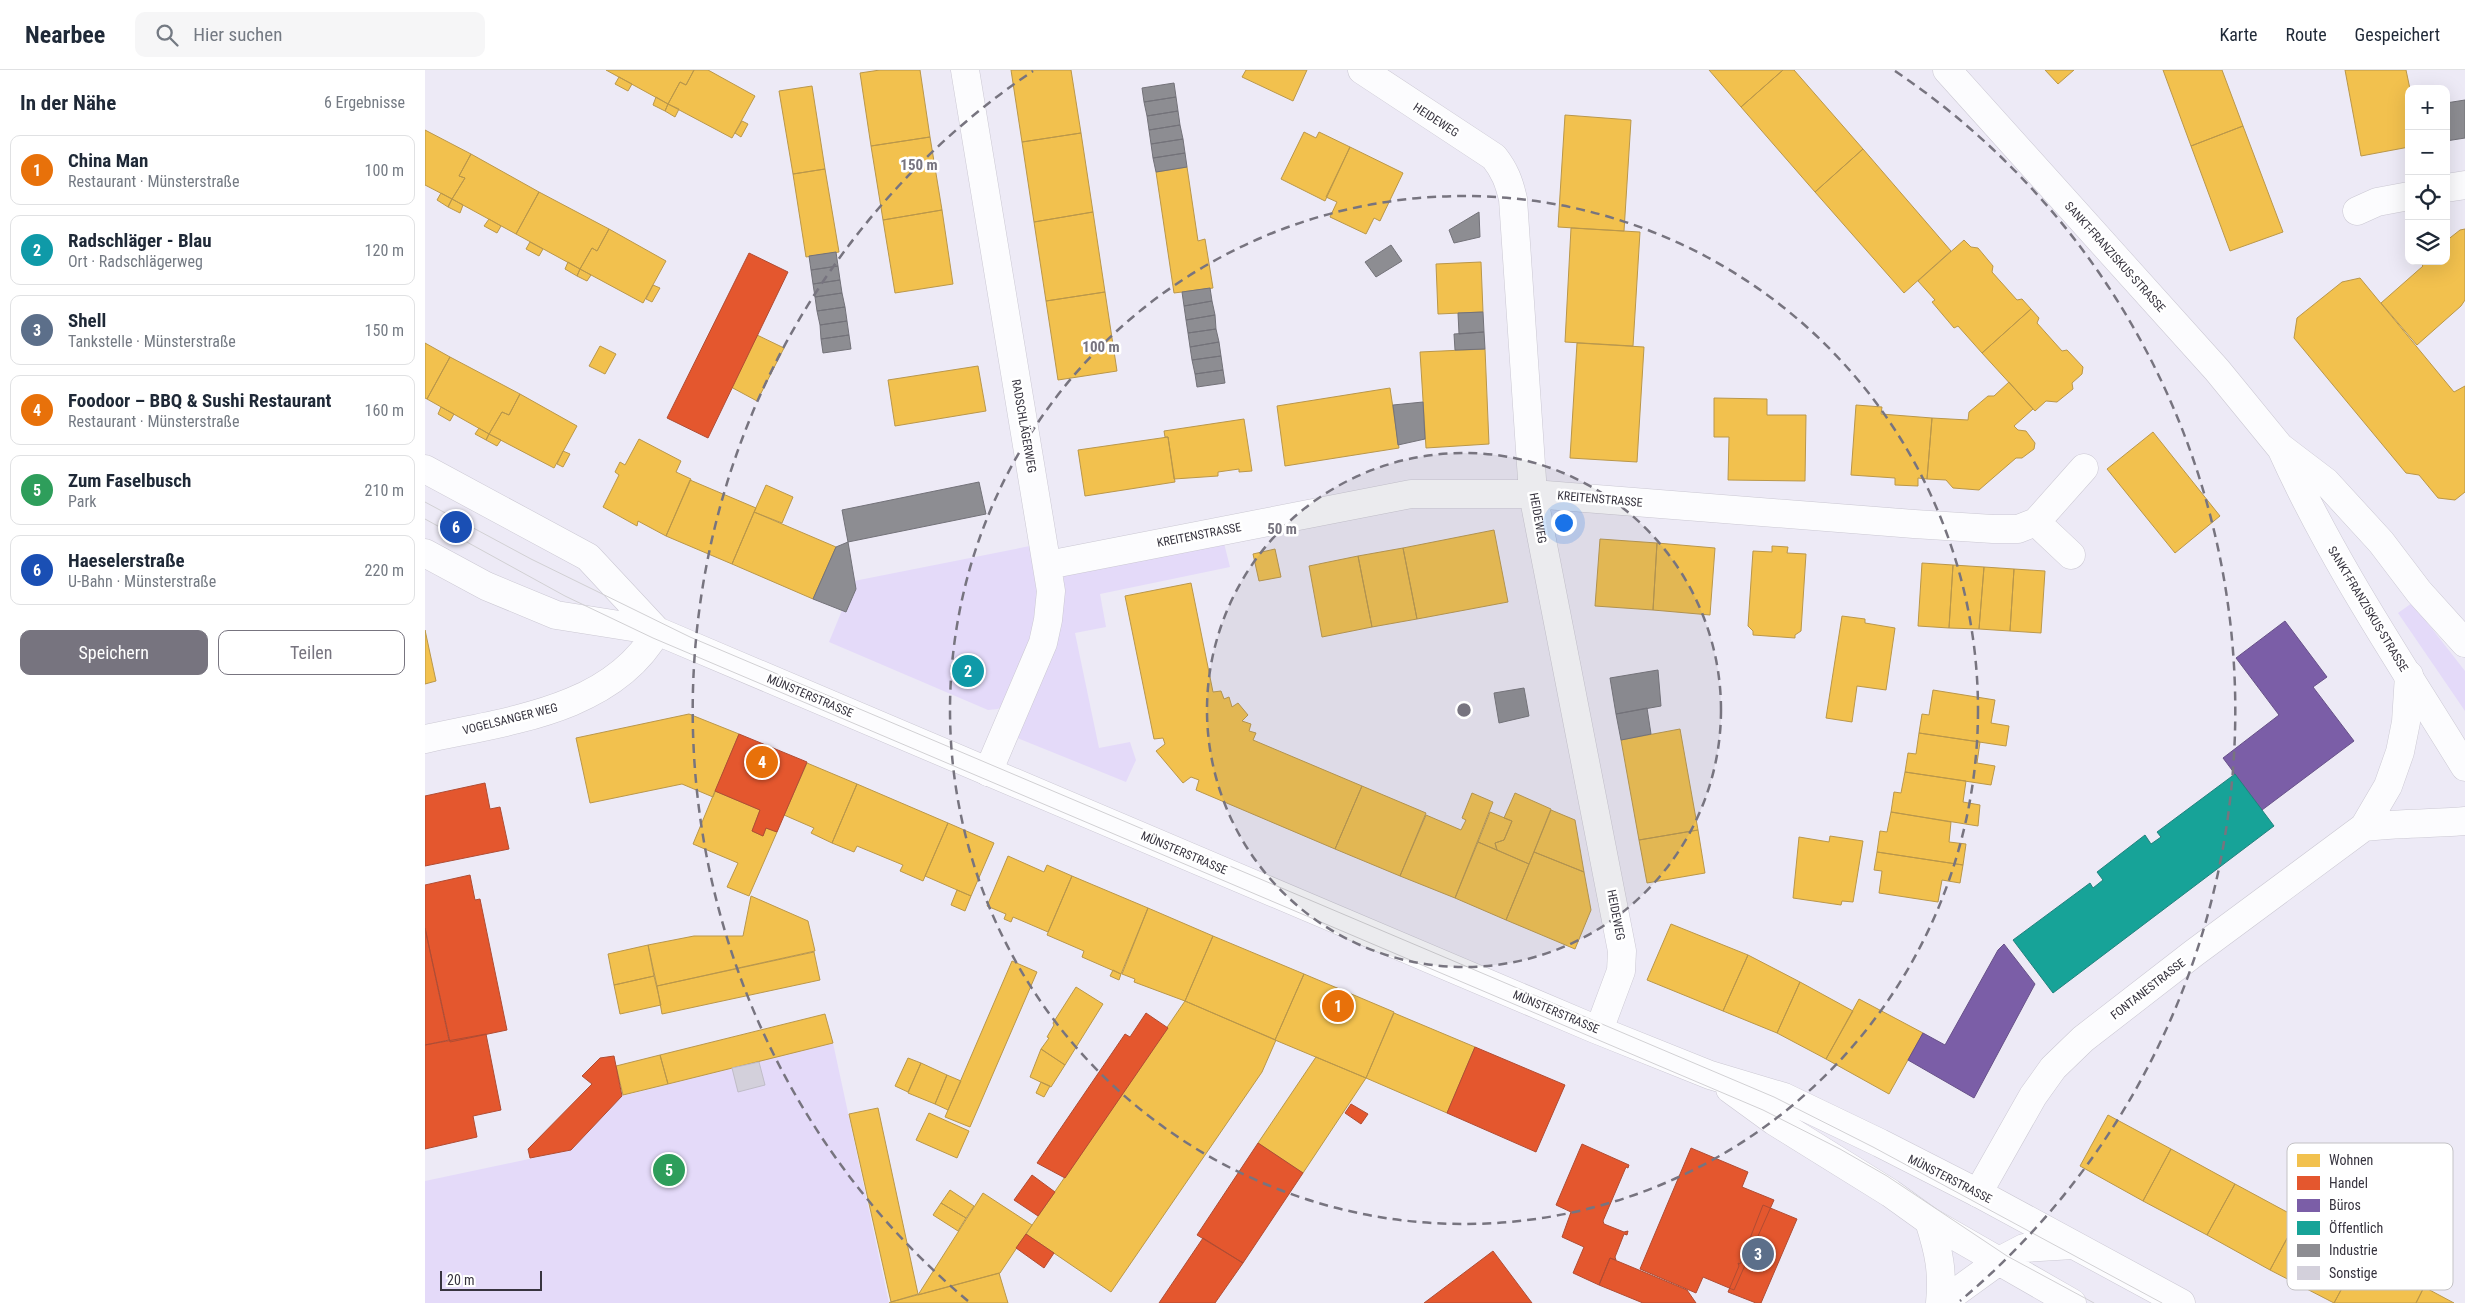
<!DOCTYPE html>
<html lang="de">
<meta charset="utf-8">
<style>
body{margin:0;font-family:"Roboto Condensed",sans-serif;background:#f6f6f7;color:#1f2937}
.controls{position:absolute;right:15px;top:15px;display:grid;overflow:hidden;border-radius:10px;box-shadow:0 5px 20px #0002}
.controls button{width:45px;height:45px;display:grid;place-items:center;padding:0;border:0;border-bottom:1px solid #e0e1e3;background:#fff;color:#1f2937;font:25px sans-serif}
.scale{position:absolute;left:15px;bottom:12px;width:102px;box-sizing:border-box;padding-left:5px;border:2px solid #37343f;border-top:0;font-size:14px;line-height:18px;white-space:nowrap;color:#37343f;-webkit-text-stroke:4px #fff;paint-order:stroke}
.you{position:absolute;left:1138px;top:452px;width:18px;height:18px;margin:-12px;border:4px solid #fff;border-radius:50%;background:#1a73e8;box-shadow:0 0 0 8px #1a73e833}
.badge{display:grid;place-items:center;width:32px;height:32px;border-radius:50%;background:#77747f;color:#fff;font-size:16px;font-weight:700}
.pin{position:absolute;translate:-50% -50%;border:2px solid #fff;box-shadow:0 1px 5px #0006}
.list{margin:0;padding:0;list-style:none}
h2{display:flex;justify-content:space-between;align-items:center;height:65px;margin:0;padding:0 20px;font-size:21px}
h2 small{font-size:16px;font-weight:400;color:#747a83}
.list li{display:grid;grid-template-columns:32px 1fr auto;gap:15px;align-items:center;box-sizing:border-box;height:70px;margin:0 10px 10px;padding:0 10px;border:1px solid #e0e1e3;border-radius:10px}
.list b{display:block;font-size:19px;white-space:nowrap}
.list p{margin:0;font-size:16px;white-space:nowrap;color:#747a83}
.list em{font-size:16px;font-style:normal;color:#747a83}
.actions{display:flex;gap:10px;padding:15px 20px}
.actions a{flex:1;padding:11px 0;border:1px solid #77747f;border-radius:10px;text-align:center;font-size:18px;color:#77747f}
.actions .main{background:#77747f;color:#fff}
.icon{flex:none;width:28px;height:28px;fill:none;stroke:currentColor;stroke-width:2;stroke-linecap:round;stroke-linejoin:round}
.map{position:relative;flex:none;width:2040px;height:1233px;overflow:hidden}
header{display:flex;align-items:center;gap:30px;box-sizing:border-box;height:70px;padding:0 25px;background:#fff;border-bottom:1px solid #e0e1e3}
header strong{font-size:24px}
nav{display:flex;gap:28px;margin-inline-start:auto;font-size:18px}
.search{width:350px;height:45px;background:#f6f6f7;display:flex;align-items:center;gap:12px;box-sizing:border-box;padding:0 18px;border-radius:10px;color:#747a83;font-size:19px}
main{display:flex}
aside{flex:1;background:#fff}
.map>svg:first-child{display:block}
.green{fill:#e4daf9}
.homes{fill:#f2c14e;stroke:#ba974a}
.shops{fill:#e4572e;stroke:#b04c33}
.offices{fill:#7b5ea7;stroke:#675188}
.public{fill:#17a398;stroke:#21827d}
.industry{fill:#8d8d92;stroke:#737279}
.building{fill:#d3d0db;stroke:#bfbcc7}
.lines{fill:none;stroke-linecap:round;stroke-linejoin:round}
.street-casing{stroke:#cbc8d3;stroke-width:29}
.secondary-casing{stroke:#cbc8d3;stroke-width:29}
.street{stroke:#fcfcfe;stroke-width:28}
.secondary{stroke:#fcfcfe;stroke-width:28}
.tram{stroke:#d1d0d3;stroke-width:1}
.ring{fill:none;stroke:#77747f;stroke-width:2.5;stroke-dasharray:9 6}
.labels{text-anchor:middle;dominant-baseline:central;stroke-width:5;stroke-linejoin:round;paint-order:stroke}
.street-label{font-size:12px;fill:#37343f;stroke:#fff}
.key{fill:#fff;stroke:#c3c2c5;stroke-width:1}
.key-label{font-size:14px;fill:#37343f}
.centre{fill:#77747f;stroke:#fff;stroke-width:2.5}
.ring-label{font-size:15px;text-anchor:middle;font-weight:bold;fill:#77747f;stroke:#fff;stroke-width:5;stroke-linejoin:round;paint-order:stroke}
</style>
<header>
<strong>Nearbee</strong>
<div class="search"><svg class="icon" aria-label="search" viewBox="0 0 24 24"><circle cx="10" cy="10" r="6"/><path d="M15 15l6 6"/></svg>Hier suchen</div>
<nav><a>Karte</a><a>Route</a><a>Gespeichert</a></nav>
</header>
<main>
<aside>
<h2>In der Nähe<small>6 Ergebnisse</small></h2>
<ul class="list">
<li><span class="badge" style="background:#e8710a">1</span><div><b>China Man</b><p>Restaurant · Münsterstraße</p></div><em>100 m</em></li>
<li><span class="badge" style="background:#0f9aa8">2</span><div><b>Radschläger - Blau</b><p>Ort · Radschlägerweg</p></div><em>120 m</em></li>
<li><span class="badge" style="background:#5c6f8a">3</span><div><b>Shell</b><p>Tankstelle · Münsterstraße</p></div><em>150 m</em></li>
<li><span class="badge" style="background:#e8710a">4</span><div><b>Foodoor – BBQ &amp; Sushi Restaurant</b><p>Restaurant · Münsterstraße</p></div><em>160 m</em></li>
<li><span class="badge" style="background:#2e9e5b">5</span><div><b>Zum Faselbusch</b><p>Park</p></div><em>210 m</em></li>
<li><span class="badge" style="background:#1a4fb4">6</span><div><b>Haeselerstraße</b><p>U-Bahn · Münsterstraße</p></div><em>220 m</em></li>
</ul>
<div class="actions"><a class="main">Speichern</a><a>Teilen</a></div>
</aside>
<div class="map">
<svg width="2040" height="1233" viewBox="0 0 2040 1233">
<rect width="100%" height="100%" fill="#edeaf6"/>
<path class="green" d="M799,473l6,24 -130,27 6,33 -31,6 24,115 31,-6 6,18 -10,22 -111,-45 47,-144 2,-17z
M615,474l-1,79 -35,81 -6,5 -10,1 -159,-68 25,-61z
M1987,533l53,68v40l-67,-98z
M408,973l56,260h-464v-122l146,-31 51,-54z"/>
<path class="homes" d="M181,0h88l-8,15 -6,-3 -12,22z
M269,0h14l47,26 -23,42 -64,-34 12,-22 6,3z
M455,0h40l10,67 -59,9 -11,-73z
M586,0h60l10,63 -59,9z
M821,0h61l-14,31 -51,-24z
M1284,0h74l-42,37z
M1358,0h11l69,79 -48,43 -74,-85z
M1620,0h29l-16,14z
M1738,0h59l21,56 -52,20z
M1920,0h61l4,19 -1,58 -48,9z
M194,7l13,7 -4,7 -13,-7z
M387,16l13,83 -32,5 -14,-83z
M231,27l12,7 -3,7 -12,-6z
M243,34l11,5 -4,8 -10,-6z
M1140,45l66,5 -7,111 -66,-4z
M317,51l6,3 -7,13 -6,-4z
M1818,56l40,106 -53,19 -39,-105z
M0,60l46,24 -12,22 6,2 -13,21 -27,-14z
M879,62l12,6 3,-6 31,15 -25,54 -44,-22z
M656,63l12,79 -59,10 -12,-80z
M505,67l12,73 -59,10 -12,-74z
M925,77l53,26 -23,48 -6,-3 -8,16 -36,-17 7,-15 -11,-5z
M1438,79l88,102 -47,42 -89,-101z
M46,84l68,38 -23,42 -64,-35 13,-21 -6,-2z
M762,97l11,74 7,-2 8,49 -39,5 -18,-121z
M400,99l14,83 -33,5 -13,-83z
M114,122l70,37 -12,22 -5,-3 -12,21 -64,-35z
M16,123l11,6 -4,8 -11,-7z
M27,129l11,6 -3,8 -12,-6z
M517,140l11,74 -58,9 -12,-73z
M668,142l12,80 -59,9 -12,-79z
M64,149l12,7 -4,7 -13,-7z
M1146,158l69,4 -7,114 -68,-4z
M184,159l57,32 -23,42 -63,-34 12,-21 5,3z
M2040,159v71l-4,6 -44,39 -36,-42 42,-37 -3,-3 3,-2h23v-20l14,-11z
M1539,170l7,7 7,1 15,18 -1,6 25,28 5,-1 9,10 -49,44 -24,-27 -4,2 -22,-26 3,-2 -17,-19z
M105,172l13,7 -4,7 -13,-7z
M143,192l12,7 -3,7 -12,-7z
M1056,192l2,50 -45,2 -2,-50z
M155,199l11,6 -4,6 -10,-5z
M1935,208l94,114 11,-6v106l-10,8 -17,-2 -19,-23 -13,-2 -112,-135 3,-20 45,-36z
M228,215l7,3 -8,14 -6,-3z
M680,222l12,79 -59,9 -12,-79z
M1606,239l8,9 -2,5 25,28 5,-1 16,17 -1,7 -10,9 1,6 -16,13 -11,-1 -11,10 -53,-58z
M332,265l27,13 -27,53 -26,-14z
M0,273l25,14 -23,42 -2,-1z
M1152,273l67,4 -7,115 -67,-4z
M175,276l16,8 -11,20 -16,-8z
M1060,279l4,95 -63,4 -6,-96z
M25,287l70,37 -11,21 -7,-3 -13,22 -62,-35z
M553,296l8,45 -91,15 -7,-46z
M1584,312l24,27 -19,17 4,4 8,1 9,12 -1,6 -12,9h-6l-37,32 -26,-2 -7,-8 -19,-1 5,-61 36,2 1,-8 19,-16h6z
M965,318l9,60 -114,18 -8,-60z
M95,324l57,32 -23,42 -65,-34 13,-22 7,3z
M1289,328l53,1v16h39l-1,66 -77,-1 1,-43h-15z
M1431,335l26,2 -1,7 51,4 -5,61 -9,-1v8l-23,-1v-7l-44,-3z
M16,337l13,7 -4,7 -12,-7z
M819,349l8,52 -13,1v-3l-21,3v4l-44,3 -6,-42h-3l-1,-6z
M54,358l10,6 -3,6 -11,-6z
M1728,362l67,84 -45,37 -68,-84z
M64,364l12,6 -4,6 -11,-6z
M743,367l7,45 -90,14 -7,-46z
M214,369l42,22 -5,11 15,7 -25,57 -28,-15 -1,5 -34,-19 16,-32 -4,-3 5,-10 5,3z
M138,381l7,3 -7,13 -6,-3z
M265,410l66,28 -24,56 -66,-28z
M341,415l27,12 -11,26 -28,-11z
M329,442l82,35 -23,52 -81,-35z
M1069,460l14,72 -91,17 -14,-71z
M1175,469l57,4 -4,67 -58,-4z
M1232,473l58,5 -5,67 -57,-5z
M1347,476l16,1 -1,6 19,1 -5,77 -6,4v3l-42,-3v-4l-5,-5 5,-75 19,1z
M978,478l14,71 -45,8 -14,-71z
M850,479l6,28 -22,4 -6,-27z
M933,486l14,71 -50,10 -13,-71z
M1497,493l31,2 -4,63 -31,-2z
M1528,495l31,2 -5,62 -30,-1z
M1559,497l30,2 -4,62 -31,-2z
M1589,499l31,2 -4,62 -31,-2z
M766,513l22,109 8,-1 3,8 5,-2 3,10 6,-4 10,12 -6,6 9,3 -2,7 7,2 -3,7 109,46 -27,63 -139,-59 3,-10 -8,-3 -8,6 -27,-32 9,-7 -2,-6 -9,1 -29,-143z
M1417,546l23,3v4l30,5 -9,62 -29,-4 -5,36 -26,-4z
M0,560l11,51 -11,3z
M1508,620l62,10 -4,23 18,3 -3,20 -87,-13 3,-19 7,1z
M264,644l50,20 -26,63 -31,-13 -92,19 -14,-65z
M1255,659l18,101 -59,10 -18,-100z
M1494,663l61,9 -3,21 18,3 -4,19 -86,-13 3,-19 8,1z
M382,693l50,21 -25,59 -21,-10 3,-5 -30,-13z
M1480,702l61,9 -3,21 17,3 -2,21 -87,-14 3,-20 7,1z
M432,714l91,39 -25,58 -23,-10 3,-6 -46,-19 -3,6 -22,-9z
M937,716l64,27 -26,63 -65,-27z
M290,721l45,19 -8,21 11,5 3,-8 11,4 -28,64 -22,-9 11,-24 -45,-19z
M1047,723l21,9 -38,96 -55,-22 26,-61 35,15 5,-10 -4,-2z
M1090,723l36,16 -22,55 -32,-14 -2,-7 9,-3 8,-19 -8,-3z
M1126,740l24,10 9,52 -50,-20z
M1065,742l22,9 -8,19 -9,3 2,7 -19,-8z
M1466,742l60,10 -2,20 17,2 -3,21 -86,-13 3,-21 7,1z
M523,753l46,20 -23,53 -46,-20z
M1273,760l7,43 -58,10 -8,-43z
M1405,766l33,5 -10,61 -11,-1 -1,4 -48,-7 6,-61 30,5z
M1053,772l51,22 -23,56 -51,-22z
M1109,782l50,20 7,38 -16,39 -69,-29z
M1452,782l86,13 -3,18 -18,-3 -4,22 -59,-9 3,-22 -8,-1z
M583,786l36,16 3,-7 25,11 -24,56 -35,-15 -2,5 -7,-3 2,-5 -19,-8z
M647,806l76,32 -27,66 -39,-17 2,-6 -37,-16z
M532,820l14,6 -6,15 -14,-6z
M326,826l57,25 7,30 -158,35 -9,-41 46,-9h49z
M723,838l65,28 -28,65 -51,-19 1,-3 -13,-5z
M1246,854l77,31 -25,56 -76,-31z
M788,866l91,38 -29,66 -90,-39z
M223,875l6,31 -40,9 -6,-31z
M389,882l6,28 -158,34 -5,-28z
M1323,885l52,27 -23,51 -54,-22z
M587,891l25,11 -67,155 -25,-10z
M688,900l8,4 -2,6 -9,-4z
M879,904l90,38 -28,66 -91,-38z
M229,906l7,29 -41,9 -6,-29z
M1375,912l53,29 -27,48 -49,-26z
M651,917l27,17 -38,61 -24,-16 8,-11 -2,-1 7,-12 -1,-2z
M1434,929l64,34 -34,61 -63,-35z
M760,931l91,39 -14,32 -151,220 -85,-58z
M969,943l81,34 -28,66 -81,-35z
M400,944l8,29 -165,41 -8,-29z
M616,979l24,16 -14,22 -21,-10z
M235,985l8,29 -45,11 -7,-29z
M891,987l50,21 -63,95 -45,-30z
M483,988l13,5 -13,29 -13,-6z
M496,993l26,12 -12,29 -27,-11z
M522,1005l14,6 -13,29 -13,-6z
M616,1012l9,4 -6,11 -8,-4z
M453,1038l40,186 -27,8 -42,-188z
M504,1043l40,18 -12,27 -41,-18z
M1683,1045l63,34 -28,52 -63,-35z
M1746,1079l64,35 -28,51 -64,-34z
M1810,1114l63,34 -28,52 -63,-35z
M525,1120l24,16 -8,12 -25,-15z
M558,1123l49,32 -32,48 -82,22z
M516,1133l25,15 -8,13 -25,-16z
M1873,1148l63,35 -27,50 -64,-33z
M1936,1183l63,34 -8,16h-82z
M574,1203l9,30h-119l2,-1z
M1999,1217l30,16h-38z"/>
<path class="shops" d="M324,183l39,19 -80,166 -41,-20z
M314,664l68,28 -30,70 -11,-4 -3,8 -11,-5 8,-21 -45,-19z
M60,713l5,26 10,-2 9,42 -84,17v-70z
M45,805l5,25 5,-1 27,131 -57,12 -25,-114v-43z
M0,858l24,112 -24,5z
M721,943l22,15 -103,150 -28,-15 88,-129 5,3z
M61,964l15,76 -28,6 4,21 -52,12v-104z
M1050,977l90,38 -29,67 -89,-39z
M189,986l8,40 -51,54 -41,8 -2,-9 64,-65 -10,-8 18,-18z
M926,1034l17,10 -7,10 -16,-11z
M833,1073l45,30 -60,90 -46,-28z
M1157,1074l47,21 -1,3 -2,-1 -23,54 1,3 20,8 4,-1 -1,4 -3,-1 -9,23 1,3 -6,-2 -11,27 -26,-12 11,-26 -22,-10 9,-25 -15,-7z
M1266,1078l57,24 -6,15 32,13 -40,90 -31,-13 -7,16 -56,-24z
M607,1105l23,17 -17,24 -24,-16z
M1338,1135l34,14 -36,84h-5l-28,-11 11,-26 -1,-3 2,1z
M601,1164l28,19 -10,15 -28,-20z
M778,1168l40,25 -28,40h-56z
M1068,1181l39,52h-108z
M1185,1188l77,32 9,13h-53l-44,-18z"/>
<path class="offices" d="M1860,551l42,56 -14,10 41,54 -92,69 -39,-52 56,-43 -43,-57z
M1579,874l31,40 -61,114 -66,-38 15,-27 22,12 53,-95z"/>
<path class="public" d="M1810,704l39,52 -221,167 -40,-53 77,-57 3,5 10,-8 -6,-8 48,-37 6,9 10,-7 -4,-5z"/>
<path class="industry" d="M749,13l2,14 -32,5 -2,-14z
M751,27l2,14 -31,5 -3,-14z
M2040,30v38l-19,3v-38z
M753,41l2,14 -31,5 -2,-14z
M755,55l3,14 -32,5 -2,-14z
M758,69l2,14 -32,5 -2,-14z
M760,83l2,14 -31,5 -3,-14z
M1054,142l1,25 -26,6 -5,-13z
M966,175l11,16 -26,16 -11,-15z
M411,182l2,14 -27,4 -2,-14z
M413,196l2,14 -27,4 -2,-14z
M415,210l2,13 -27,4 -2,-13z
M785,218l2,13 -28,5 -2,-14z
M417,223l3,14 -28,4 -2,-14z
M787,231l3,14 -29,5 -2,-14z
M420,237l2,14 -27,4 -3,-14z
M1058,242l1,20 -25,2 -1,-21z
M790,245l1,14 -28,4 -2,-13z
M422,251l2,14 -28,4 -1,-14z
M791,259l3,13 -29,5 -2,-14z
M1059,262l1,17 -30,1 -1,-16z
M424,265l2,14 -28,4 -2,-14z
M794,272l2,14 -29,4 -2,-13z
M796,286l2,14 -28,4 -3,-14z
M798,300l2,13 -28,4 -2,-13z
M998,332l2,37 -27,6 -5,-40z
M554,412l7,32 -138,28 -6,-32z
M423,472l8,47 -10,23 -33,-13 23,-52z
M1233,600l3,36 -45,8 -6,-36z
M1099,618l5,28 -30,7 -5,-30z
M1222,638l4,26 -30,6 -5,-26z"/>
<path class="building" d="M334,992l6,23 -27,7 -6,-24z"/>
<g class="lines">
<g class="street-casing">
<path id="street" d="M540,0l86,521 -3,29 -5,23 -55,129
M937,0l132,87c11,14 15,25 19,42l20,295 89,457 -1,20 -22,59
M2021,118l19,-3
M1932,141l20,-9 32,-6
M1611,452l35,33
M623,495l363,-71h122l381,30 79,5h25l18,-7 48,-54
M1939,757c34,-4 67,-3 101,-6
M1553,1123l55,-97 20,-28 30,-29 111,-86 170,-126 24,-41 12,-34 6,-30 3,-47"/>
</g>
<g class="secondary-casing">
<path id="secondary" d="M1522,0l270,300 63,77 46,35 55,60 38,50 46,51
M1857,380c50,111 119,213 183,317
M0,399l163,88 69,74
M0,483l61,33 70,29 101,16 938,398 115,46 74,22 96,46 98,50 203,110
M0,669c81,-18 187,-28 232,-108
M1305,1019l44,32 116,72 39,28 143,82
M1504,1151c10,31 14,50 11,82
M1516,1233l58,-42 25,-13 49,-3"/>
</g>
<use href="#street" class="street"/>
<use href="#secondary" class="secondary"/>
<path class="tram" d="M0,432l106,57 159,78 1084,460 99,50 289,156
M0,449l140,77 88,42 1110,472 77,39 47,27 120,80 87,47"/>
</g>
<circle cx="1039" cy="640" r="257" fill="#77747f" fill-opacity=".12"/>
<g class="ring">
<circle cx="1039" cy="640" r="257"/>
<circle cx="1039" cy="640" r="514"/>
<path d="M543 1231A771 771 0 0 1 608 1M1470 1A771 771 0 0 1 1535 1231"/>
</g>
<g class="labels">
<g class="street-label">
<text transform="translate(1011 50) rotate(33)">HEIDEWEG</text>
<text transform="translate(1690 187) rotate(48)">SANKT-FRANZISKUS-STRASSE</text>
<text transform="translate(599 356) rotate(80)">RADSCHLÄGERWEG</text>
<text transform="translate(1175 429) rotate(5)">KREITENSTRASSE</text>
<text transform="translate(1113 448) rotate(80)">HEIDEWEG</text>
<text transform="translate(774 465) rotate(-11)">KREITENSTRASSE</text>
<text transform="translate(1943 539) rotate(59)">SANKT-FRANZISKUS-STRASSE</text>
<text transform="translate(385 626) rotate(23)">MÜNSTERSTRASSE</text>
<text transform="translate(85 649) rotate(-14)">VOGELSANGER WEG</text>
<text transform="translate(759 783) rotate(23)">MÜNSTERSTRASSE</text>
<text transform="translate(1191 845) rotate(79)">HEIDEWEG</text>
<text transform="translate(1723 919) rotate(-38)">FONTANESTRASSE</text>
<text transform="translate(1131 942) rotate(23)">MÜNSTERSTRASSE</text>
<text transform="translate(1525 1109) rotate(27)">MÜNSTERSTRASSE</text>
</g>
</g>
<rect x="1862" y="1073" width="166" height="147" rx="8" class="key"/>
<rect x="1872" y="1084" width="23" height="13" fill="#f2c14e"/>
<rect x="1872" y="1106" width="23" height="14" fill="#e4572e"/>
<rect x="1872" y="1129" width="23" height="13" fill="#7b5ea7"/>
<rect x="1872" y="1151" width="23" height="14" fill="#17a398"/>
<rect x="1872" y="1174" width="23" height="13" fill="#8d8d92"/>
<rect x="1872" y="1196" width="23" height="14" fill="#d3d0db"/>
<g class="key-label">
<text x="1904" y="1095">Wohnen</text>
<text x="1904" y="1118">Handel</text>
<text x="1904" y="1140">Büros</text>
<text x="1904" y="1163">Öffentlich</text>
<text x="1904" y="1185">Industrie</text>
<text x="1904" y="1208">Sonstige</text>
</g>
<circle cx="1039" cy="640" r="8" class="centre"/>
<g class="ring-label">
<text x="494" y="100">150 m</text>
<text x="676" y="282">100 m</text>
<text x="857" y="464">50 m</text>
</g>
</svg>
<div class="controls">
<button>+</button>
<button>−</button>
<button><svg class="icon" aria-label="locate" viewBox="0 0 24 24"><circle cx="12" cy="12" r="6"/><path d="M12 2v4M12 18v4M2 12h4M18 12h4"/></svg></button>
<button><svg class="icon" aria-label="layers" viewBox="0 0 24 24"><path d="M12 4l9 5-9 5-9-5zM3 14l9 5 9-5"/></svg></button>
</div>
<div class="scale">20 m</div>
<div class="you"></div>
<div class="pin badge" style="left:913px;top:936px;background:#e8710a">1</div>
<div class="pin badge" style="left:543px;top:601px;background:#0f9aa8">2</div>
<div class="pin badge" style="left:1333px;top:1184px;background:#5c6f8a">3</div>
<div class="pin badge" style="left:337px;top:692px;background:#e8710a">4</div>
<div class="pin badge" style="left:244px;top:1100px;background:#2e9e5b">5</div>
<div class="pin badge" style="left:31px;top:457px;background:#1a4fb4">6</div>
</div>
</main>
